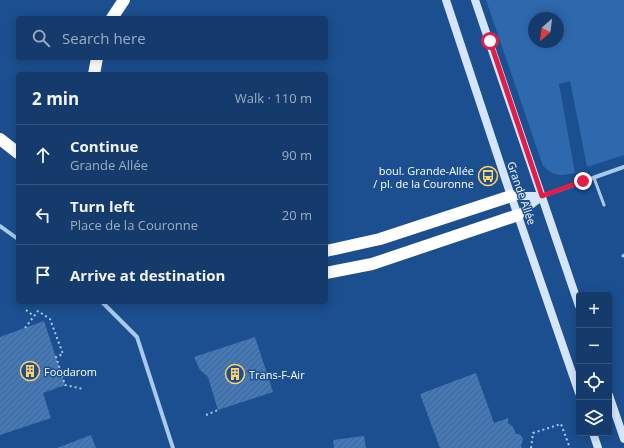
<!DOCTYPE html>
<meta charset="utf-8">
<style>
body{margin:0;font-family:"Open Sans",sans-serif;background:#214673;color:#f1f3f6}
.controls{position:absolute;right:12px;bottom:12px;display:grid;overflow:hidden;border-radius:4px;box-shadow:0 2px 10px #0003}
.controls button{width:36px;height:36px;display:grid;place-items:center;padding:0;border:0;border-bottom:1px solid #33557e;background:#143b6b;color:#f1f3f6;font:20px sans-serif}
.compass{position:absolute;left:528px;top:12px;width:36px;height:36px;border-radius:50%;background:#143b6b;box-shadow:0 2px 10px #0003;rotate:208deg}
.stop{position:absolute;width:12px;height:12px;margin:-9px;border:3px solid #e11d48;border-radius:50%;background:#fff}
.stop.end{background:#e11d48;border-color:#fff;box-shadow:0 1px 4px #0008}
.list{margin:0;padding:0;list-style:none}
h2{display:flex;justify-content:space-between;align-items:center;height:52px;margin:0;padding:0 16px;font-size:17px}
h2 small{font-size:13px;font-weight:400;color:#9dadc1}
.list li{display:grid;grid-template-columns:26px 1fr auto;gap:12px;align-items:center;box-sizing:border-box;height:60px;padding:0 16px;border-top:1px solid #33557e}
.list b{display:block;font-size:15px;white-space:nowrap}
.list p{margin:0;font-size:13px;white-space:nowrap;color:#9dadc1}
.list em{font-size:13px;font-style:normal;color:#9dadc1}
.icon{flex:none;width:22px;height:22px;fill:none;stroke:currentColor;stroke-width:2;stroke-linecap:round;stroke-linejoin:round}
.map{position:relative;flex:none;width:624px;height:448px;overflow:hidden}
.search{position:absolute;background:#143b6b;box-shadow:0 2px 10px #0003;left:16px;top:16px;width:312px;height:44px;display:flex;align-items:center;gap:10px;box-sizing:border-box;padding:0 14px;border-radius:4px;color:#9dadc1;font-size:15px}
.panel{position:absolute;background:#143b6b;box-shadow:0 2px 10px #0003;left:16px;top:72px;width:312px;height:232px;border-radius:4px}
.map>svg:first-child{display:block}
.grass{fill:#2e69ad;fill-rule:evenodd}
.building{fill:url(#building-hatch)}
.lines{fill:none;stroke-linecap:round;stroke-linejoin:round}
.path{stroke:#a9c9ee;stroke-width:2;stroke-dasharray:2 3;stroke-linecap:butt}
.lane{stroke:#a9c9ee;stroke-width:3}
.street{stroke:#a9c9ee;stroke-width:4}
.secondary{stroke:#d6e6fa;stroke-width:8}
.highway{stroke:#fff;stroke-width:12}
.route{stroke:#e11d48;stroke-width:5}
.labels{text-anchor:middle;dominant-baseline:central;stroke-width:3;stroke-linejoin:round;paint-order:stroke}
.poi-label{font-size:11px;fill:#fff;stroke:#1b4f8f;text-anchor:start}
.street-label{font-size:11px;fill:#fff;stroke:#1b4f8f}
</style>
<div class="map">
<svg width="624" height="448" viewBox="0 0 624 448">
<defs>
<pattern id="building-hatch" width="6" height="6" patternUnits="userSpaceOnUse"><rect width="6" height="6" fill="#4478b7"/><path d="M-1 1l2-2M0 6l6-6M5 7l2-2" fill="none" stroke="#486282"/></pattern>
</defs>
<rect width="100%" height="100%" fill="#1b4f8f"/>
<path class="grass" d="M486,0h138v155l-37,12 -17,-86 -11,3 16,89c-16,3 -19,4 -32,-7zM534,18h24v24h-24z"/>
<path class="building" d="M44,321l21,64 -22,8 8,25 -51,17v-98z
M255,337l18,55 -55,18 -10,-33 -8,-7 -6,-13z
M476,373l18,50 14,-5v5l5,4 3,7h3l4,4 -2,9 1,1h-82l-20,-54z
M91,435l5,13h-39z
M364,436l2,12h-32l-1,-8z"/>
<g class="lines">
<path class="path" d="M26,310l8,6
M25,328l13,-17 12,8 13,35 -7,3 9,28 18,4
M206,415l12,-5
M531,448l2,-15 28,-9 9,24"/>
<path class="lane" d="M594,178l10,27
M623,256l1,-1"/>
<path class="street" d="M542,196l82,-29
M0,226l18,13
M102,302l35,35 36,111"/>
<path class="secondary" d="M446,0l60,181 73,212
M475,0l104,306
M511,196h31
M518,215l24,-19
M609,395l15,44
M593,433l5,15"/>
<path class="highway" d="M112,18l12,-18
M94,74l3,-16
M0,139l18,14
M326,251l54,-12 131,-43
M326,273l46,-9 146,-49"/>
</g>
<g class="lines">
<path class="route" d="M490,41l52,155 41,-15"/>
</g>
<defs>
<g id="bus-ring" transform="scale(1)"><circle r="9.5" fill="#1b4f8f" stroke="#ffd166" stroke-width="1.5"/><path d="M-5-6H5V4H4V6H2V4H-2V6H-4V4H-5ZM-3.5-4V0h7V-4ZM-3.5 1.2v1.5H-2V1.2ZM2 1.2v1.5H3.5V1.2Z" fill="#ffd166"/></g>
<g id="building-ring" transform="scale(1)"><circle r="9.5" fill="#1b4f8f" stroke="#ffd166" stroke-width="1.5"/><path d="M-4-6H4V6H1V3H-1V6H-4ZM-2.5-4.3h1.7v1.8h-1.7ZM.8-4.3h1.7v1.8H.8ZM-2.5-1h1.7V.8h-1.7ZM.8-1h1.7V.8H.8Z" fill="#ffd166"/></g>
</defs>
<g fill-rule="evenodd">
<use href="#bus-ring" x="488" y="176"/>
<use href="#building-ring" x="30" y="371"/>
<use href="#building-ring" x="235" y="374"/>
</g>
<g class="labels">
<g class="poi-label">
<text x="474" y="170" text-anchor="end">boul. Grande-Allée<tspan x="474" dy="13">/ pl. de la Couronne</tspan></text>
<text x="44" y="371">Foodarom</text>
<text x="249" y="374">Trans-F-Air</text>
</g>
<g class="street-label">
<text transform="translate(522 193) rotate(71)">Grande Allée</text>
</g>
</g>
</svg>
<div class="controls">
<button>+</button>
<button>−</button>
<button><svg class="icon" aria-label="locate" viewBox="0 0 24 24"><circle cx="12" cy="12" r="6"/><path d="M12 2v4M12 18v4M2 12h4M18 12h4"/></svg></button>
<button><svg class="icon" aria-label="layers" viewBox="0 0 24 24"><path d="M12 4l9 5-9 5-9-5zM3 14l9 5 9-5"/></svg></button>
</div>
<svg class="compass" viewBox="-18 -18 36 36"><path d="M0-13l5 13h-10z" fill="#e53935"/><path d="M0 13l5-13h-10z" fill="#9dadc1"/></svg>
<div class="stop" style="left:490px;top:41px"></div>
<div class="stop end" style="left:583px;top:181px"></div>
<div class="search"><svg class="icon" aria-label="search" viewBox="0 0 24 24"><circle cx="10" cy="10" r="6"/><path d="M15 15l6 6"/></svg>Search here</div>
<section class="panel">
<h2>2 min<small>Walk · 110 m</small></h2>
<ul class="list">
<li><svg class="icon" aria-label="ahead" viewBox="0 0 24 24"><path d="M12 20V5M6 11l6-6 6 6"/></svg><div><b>Continue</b><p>Grande Allée</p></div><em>90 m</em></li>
<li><svg class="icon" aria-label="left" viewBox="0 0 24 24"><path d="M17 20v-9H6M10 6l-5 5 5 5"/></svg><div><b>Turn left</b><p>Place de la Couronne</p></div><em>20 m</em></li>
<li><svg class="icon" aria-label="arrive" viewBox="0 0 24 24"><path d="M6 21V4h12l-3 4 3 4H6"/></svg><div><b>Arrive at destination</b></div></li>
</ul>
</section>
</div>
